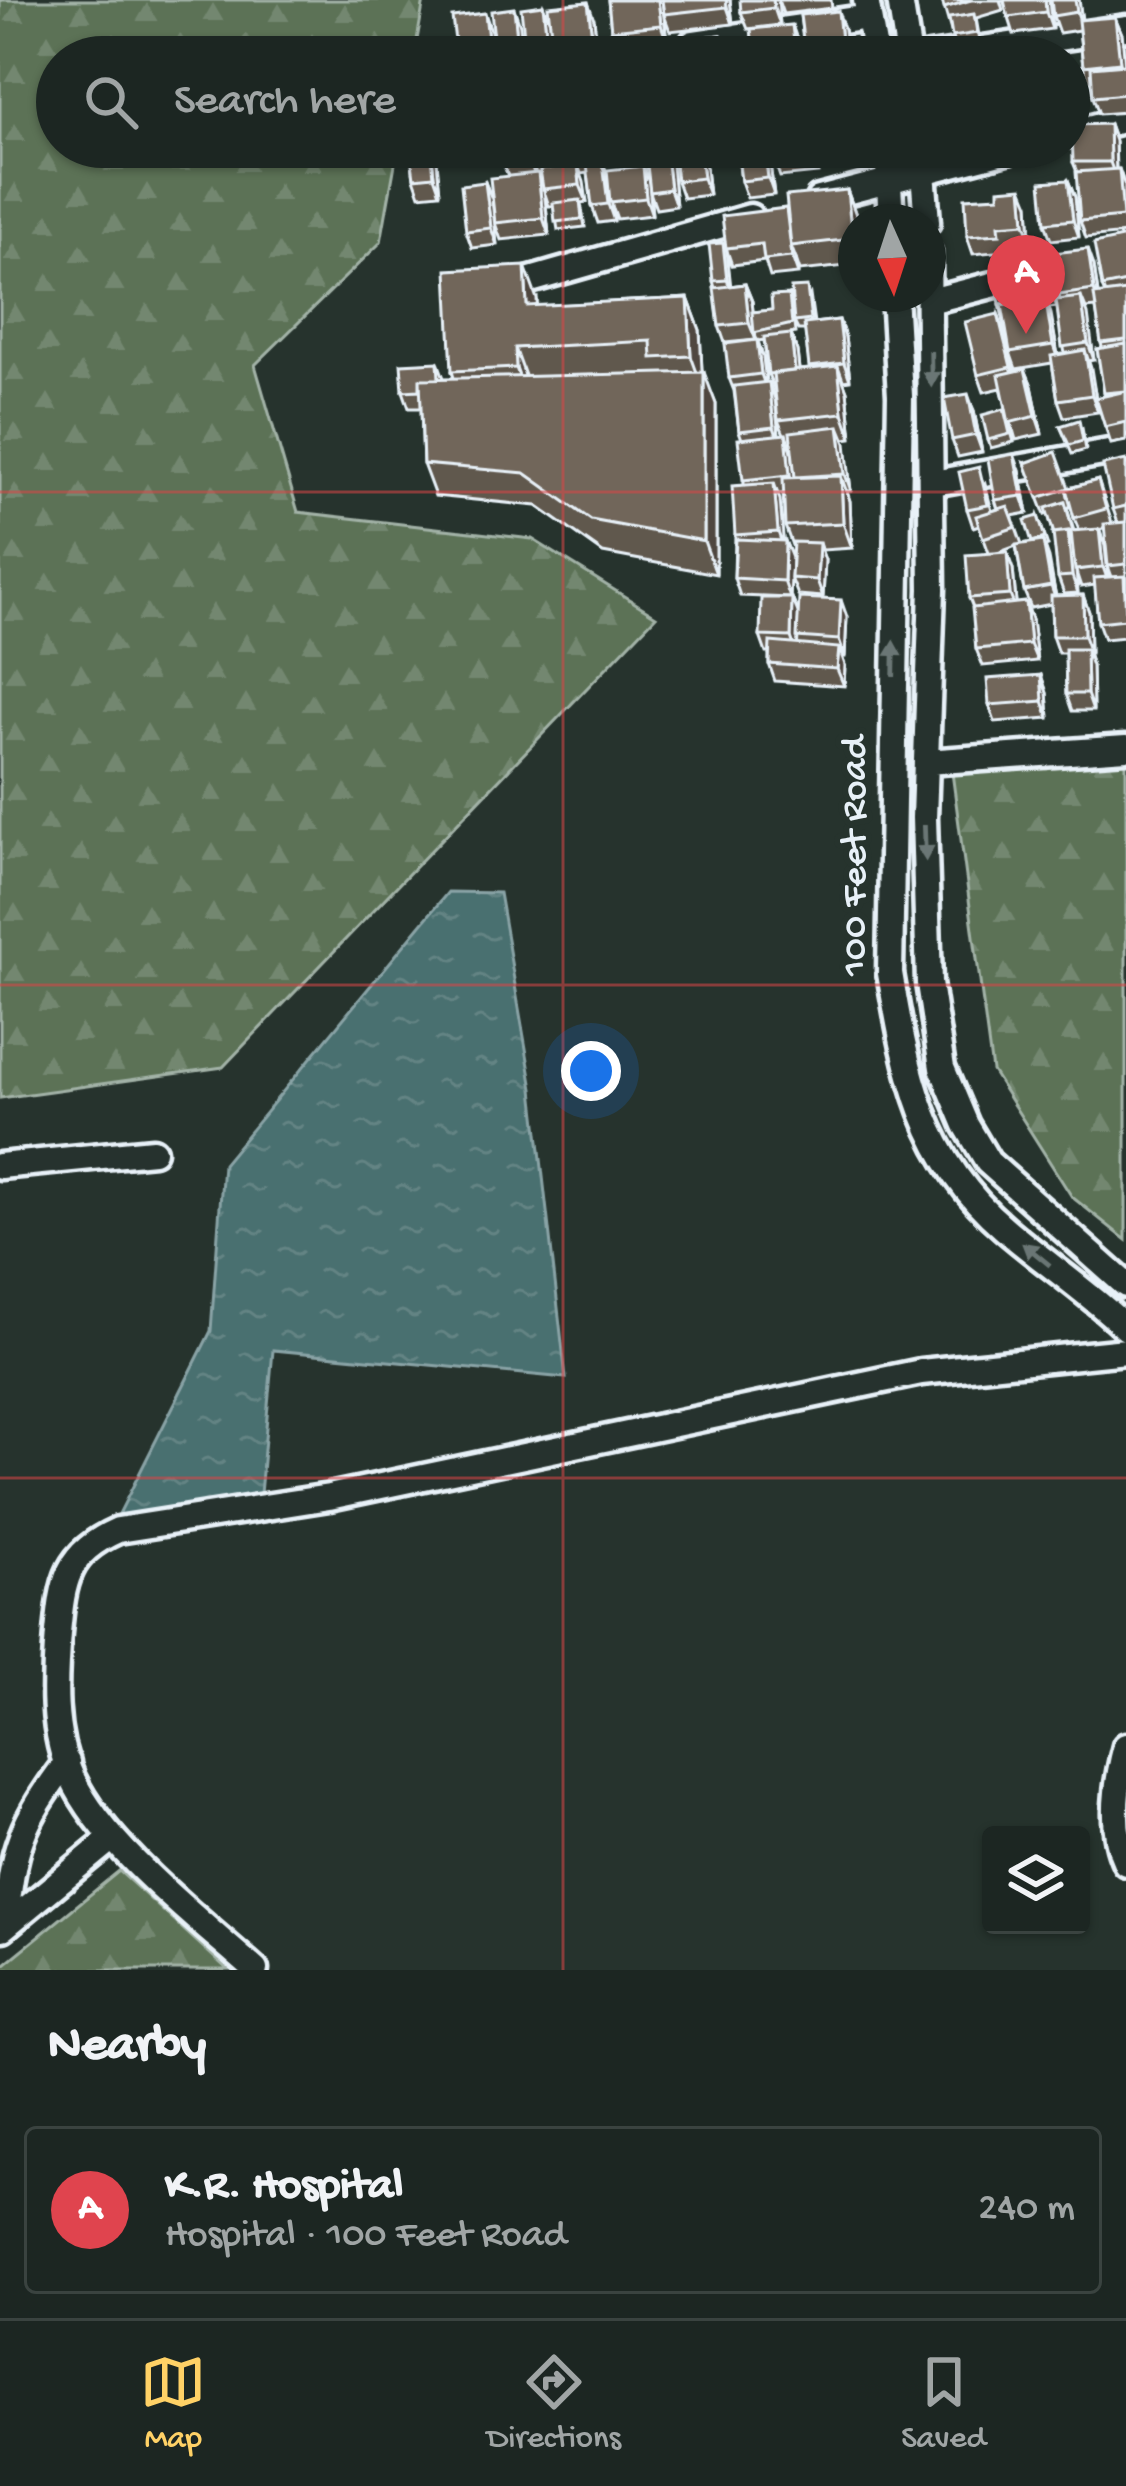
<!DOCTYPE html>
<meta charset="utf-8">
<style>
body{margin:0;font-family:"Gochi Hand",sans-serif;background:#29322f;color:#f1f3f6}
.controls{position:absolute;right:36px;bottom:36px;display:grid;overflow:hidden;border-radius:12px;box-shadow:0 3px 9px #0004}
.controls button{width:108px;height:108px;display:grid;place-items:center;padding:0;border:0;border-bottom:3px solid #3a4340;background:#1c2622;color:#f1f3f6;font:60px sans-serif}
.compass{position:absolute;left:838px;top:204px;width:108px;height:108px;border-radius:50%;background:#1c2622;box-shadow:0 3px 9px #0004;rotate:177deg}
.you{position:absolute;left:591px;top:1071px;width:42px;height:42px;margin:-30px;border:9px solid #fff;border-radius:50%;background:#1a73e8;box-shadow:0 0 0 18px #1a73e833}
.badge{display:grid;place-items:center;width:78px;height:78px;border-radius:50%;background:#ffd166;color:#fff;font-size:39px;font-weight:700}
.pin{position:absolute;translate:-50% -99px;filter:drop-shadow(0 3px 6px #0008)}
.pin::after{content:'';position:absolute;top:63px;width:42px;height:36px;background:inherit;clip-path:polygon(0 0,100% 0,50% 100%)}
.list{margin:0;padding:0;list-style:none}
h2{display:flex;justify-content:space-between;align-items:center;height:156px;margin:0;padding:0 48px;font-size:51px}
h2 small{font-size:39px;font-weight:400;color:#a0a5a5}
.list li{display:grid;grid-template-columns:78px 1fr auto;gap:36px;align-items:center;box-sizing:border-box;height:168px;margin:0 24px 24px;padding:0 24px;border:3px solid #3a4340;border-radius:12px}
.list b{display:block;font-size:45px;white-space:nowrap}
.list p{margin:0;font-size:39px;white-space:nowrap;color:#a0a5a5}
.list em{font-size:39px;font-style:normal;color:#a0a5a5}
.icon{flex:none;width:66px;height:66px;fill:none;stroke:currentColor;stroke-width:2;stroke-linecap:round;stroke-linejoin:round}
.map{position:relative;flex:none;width:1126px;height:1970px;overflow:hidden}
.search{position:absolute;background:#1c2622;box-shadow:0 3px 9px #0004;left:36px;right:36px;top:36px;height:132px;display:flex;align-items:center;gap:30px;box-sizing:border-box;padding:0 42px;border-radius:66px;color:#a0a5a5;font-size:45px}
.sheet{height:348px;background:#1c2622}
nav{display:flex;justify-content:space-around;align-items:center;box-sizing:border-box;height:168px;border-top:3px solid #3a4340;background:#1c2622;font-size:33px;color:#a0a5a5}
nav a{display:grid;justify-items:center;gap:6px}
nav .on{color:#ffd166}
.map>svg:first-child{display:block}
.forest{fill:url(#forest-firs);stroke:#a2b2a7;stroke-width:3}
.water{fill:url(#water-ripples);stroke:#89a3a6;stroke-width:3}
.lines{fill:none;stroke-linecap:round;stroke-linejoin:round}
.minor-casing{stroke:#e8f1f8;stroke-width:33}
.minor{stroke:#26332d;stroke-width:24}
.wall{fill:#61584d;stroke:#e8f1f8;stroke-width:3;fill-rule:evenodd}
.shaded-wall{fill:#4f473f;stroke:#e8f1f8;stroke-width:3}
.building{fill:#71665a;stroke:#e8f1f8;stroke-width:3}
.oneway{fill:#6a7674}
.grid{fill:none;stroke:#d94647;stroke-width:3;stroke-opacity:0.55}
.labels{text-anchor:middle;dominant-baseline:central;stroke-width:12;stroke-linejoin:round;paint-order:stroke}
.street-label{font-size:39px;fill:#e8f1f8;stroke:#26332d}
</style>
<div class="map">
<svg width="1126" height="1970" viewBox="0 0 1126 1970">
<defs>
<pattern id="forest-firs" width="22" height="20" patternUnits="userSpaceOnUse" patternTransform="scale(3)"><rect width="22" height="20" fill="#5b7256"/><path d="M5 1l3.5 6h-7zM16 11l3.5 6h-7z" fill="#73876f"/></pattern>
<pattern id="water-ripples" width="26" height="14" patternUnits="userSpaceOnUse" patternTransform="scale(3)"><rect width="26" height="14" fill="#4a6f6f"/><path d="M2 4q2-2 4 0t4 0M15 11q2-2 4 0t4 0" fill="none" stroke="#648484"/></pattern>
</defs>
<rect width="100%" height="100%" fill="#26332d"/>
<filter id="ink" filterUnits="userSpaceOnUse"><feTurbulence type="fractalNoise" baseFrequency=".00833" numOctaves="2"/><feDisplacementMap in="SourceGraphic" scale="24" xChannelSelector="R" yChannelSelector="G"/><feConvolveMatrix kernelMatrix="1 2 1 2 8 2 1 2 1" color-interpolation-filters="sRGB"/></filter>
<g filter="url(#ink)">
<path class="forest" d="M0,0h424l-10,57h-357v90h341l-17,95 -126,123 43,147 234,27 124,77 -433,451 -223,31z
M949,750l177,3v487l-54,-43 -80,-126z
M119,1871l109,99h-228v-2z"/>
<path class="water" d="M448,892l51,1 34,196 33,289 -293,-28 -15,166 -141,2 94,-187 12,-167z"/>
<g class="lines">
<g class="minor-casing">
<path id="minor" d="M866,0l10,57
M900,0l9,57
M693,43l176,-26
M929,57l197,-29
M1069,134l57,-15
M887,147l4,75
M921,147l6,75
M819,199l200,-52
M928,253l4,336 -8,229 5,165 13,85 24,57 22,37 138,123
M513,285l237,-68
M894,294l6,102 -10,577c17,100 32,185 114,255 39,34 84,63 122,100
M930,301l124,-32
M933,483l193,-34
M926,762l200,-14
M0,1166l153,-15
M1126,1746c-10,37 -17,82 0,117
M6,1925c5,-76 16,-103 61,-163
M3,1928l109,-90
M255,1970c-57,-51 -151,-123 -183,-192 -21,-46 -18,-97 -14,-145 5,-53 8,-80 60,-103l211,-33 592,-125 205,-21"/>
</g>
<use href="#minor" class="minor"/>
</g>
<path class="wall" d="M608,0h122l3,24 -63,7 -6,-16 3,26 54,-6 7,22h-109l-8,-27z
M778,0l2,25 -32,4 -7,-17z
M778,0h53l1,8 -49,6z
M942,0h58l3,10 -27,8 4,23 -25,4z
M1002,0h47l3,29 -38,5 -10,-32z
M1051,0h28l3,20 33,-3 7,17 4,30v48l-27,2 -6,-17 -1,-15 -3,1 -6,-17 -4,-36 -20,3 -6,-17z
M543,5l7,17 3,35h-25l-2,-4z
M800,15l44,14 3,28h-42z
M594,19l4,38h-42l-3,-6z
M751,29l47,13 2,15h-45z
M1109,124l6,17 1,28h3l6,17 1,48 -40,4 -6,-17 -3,-49 -4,-10z
M410,147h25l5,46 -20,2 -6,-17z
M501,147h61l2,19 6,-1 -4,-18h30l2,16h5l5,12 35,-9 6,17 3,32 -35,4 -4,-11 1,13 -16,2 -6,-17 -4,-33 -7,1 6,28 -6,1 4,24 -27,3 -4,-24h-5l-4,-12 4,41 -48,5 -6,-17 13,-47 -5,-12z
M673,147h93l3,9 5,39 -27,3 -6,-17 -4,-33 -33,3 5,44 -26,3 -6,-17z
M773,147h77l2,16 -30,3 -7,-17 3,24 -38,4 -6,-17z
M671,155l5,51 -20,3 -6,-17z
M1068,180l7,17 4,40 -28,3 -6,-17z
M485,182l7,17 5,46 -25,3 -6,-17z
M847,190l9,25v50l-56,6 -4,-12 2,15 -28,3 -5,-16 -33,4 -6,-17 60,-40z
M1029,204l2,36 -25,2v9l-33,3 -6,-18z
M1126,237v204l-15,3 -15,-45 2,13 -34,5 -6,-17 -6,-37 -36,6 -6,-17 -10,-48 24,-16 30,-11 2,23h4l-1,-5 35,-29 4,29 7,-1 -3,-7zM1057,307l8,47 -7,1 -9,-47zM1096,308l6,40 -5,1 8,47 -9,2 -8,-37 6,-1 -8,-51z
M727,251l3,35 15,-2 7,17 1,11 19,-2 17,-15 3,8 3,30 -8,2 4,-1 6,17 2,19 11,-1 -5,-39h-7l-4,-8 16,-27 4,28 25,-3 6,17 5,43 -7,1 4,10 5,47 -8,1 7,52h-4l3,10 2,47 -31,2 4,10 -2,37 -25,-2 -7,-17 2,-30 -8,-22 -2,-32h-5l5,47h2l7,17 -2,40 -50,-2 -6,-18 1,-43 9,-50 -2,-46 -3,-8 -5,-40 -5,-13 28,-38 -2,-4 1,4 -31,3 -6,-17 -4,-38 -2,-7zM764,340l4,34 7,17 3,29 6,14 -5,1 -4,-36 -9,-17 -3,-25 -5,-16z
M688,298l12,32 2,42 14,32v170l-113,-21 -66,-47 -102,-10 -12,-32 -2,-56h-12l-6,-17 35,-29 6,16h10l-2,-7 85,-72v7z
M998,314l16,58 11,-3 7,17 10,48 -26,6 -15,-52 -17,4 -6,-17z
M974,411l8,41 -24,5 -6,-17z
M1007,417l7,25 -23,6 -3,-8z
M1060,426l22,2 4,22 -14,4z
M1126,460v177l-22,2 -6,-17 -3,-37 -14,2 -5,-15 2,21 -14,1 -6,-17 -4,-42 -6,-21 -3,1 -20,-52 44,25 29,-8 14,43h6l-5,-14zM1071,506l3,12 5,12 -5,1 -7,-23zM1105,528l3,38 4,11h-3l-9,-47z
M1020,471l8,42 -16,3 10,28 10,-2 6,-26 10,30 -3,1 11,49 27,-1 6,17 1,41h-2l4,13 1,45h-21l-6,-17 -1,-41h-7l-6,-17 -1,-32 -20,4 -7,-17 -8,-45 -19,7 16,16 3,34 16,16 5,42 -54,5 -7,-17 -3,-41 -4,-10 20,-45 -10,-28 -6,2 -6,-18 18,-25 7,27 6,-2 -3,-9z
M792,598l6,16 49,3 -2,40h-3l3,8 -1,21 -69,-5 -6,-17v-11h-3l-6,-17z
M1041,675l6,18 2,25 -54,4 -6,-17z"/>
<path class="shaded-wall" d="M658,0h4l5,42 -6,-17z
M726,0h4l3,24 -6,-17z
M773,0h5l2,25 -6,-17z
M1045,0h4l3,29 -6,-17z
M1075,0h4l4,29 -6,-17z
M588,2l6,17 4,38h-1l-4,-10z
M543,5l7,17 3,35h-2l-3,-7z
M514,8l6,17 3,32h-4z
M838,11l6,18 3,28h-3l-2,-6z
M485,13l6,18 3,26h-4z
M1115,17l7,17 4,43 -6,-15z
M792,25l6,17 2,15h-3l-2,-6z
M1109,124l6,17 1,38 -6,-17z
M431,147h4l1,3 4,43 -6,-17z
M528,147h4l4,31 -7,-17z
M558,147h4l3,27 -6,-17z
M591,147h5l2,25 -6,-17z
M665,147h3l3,8 5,51 -6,-17z
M699,147h3l2,4 5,44 -6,-17z
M764,147h2l3,9 5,39 -6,-17z
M811,147h4l3,26 -6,-17z
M603,163l6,17 5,41 -6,-17z
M578,165l6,17 3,20 -7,-17z
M643,166l6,17 3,32 -6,-17z
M1119,169l6,17 1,39 -3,-8z
M538,173l6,16 5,46 -6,-17z
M1068,180l7,17 4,40 -6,-17z
M485,182l7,17 5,46 -6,-17z
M1022,187l7,17 2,36 -6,-17z
M847,190l9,25v35l-4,-11z
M786,208l5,38 5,13 2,15 -6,-17z
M723,243l4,8 4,37 -4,-8z
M1088,249l6,17 6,42 -6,-18z
M1048,260l6,17 3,30 -7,-17z
M525,266l12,33 2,40 -12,-33z
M745,284l7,17 4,39 -7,-17z
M1045,297l6,17 8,48 -6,-17z
M1081,297l7,17 6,46 -6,-17z
M688,298l12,32 3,59 -12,-33z
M998,314l6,17 13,53 -6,-17z
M839,320l6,17 5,43 -6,-17z
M791,334l6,17 4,37 -6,-17z
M757,340l6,17 4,34 -6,-17z
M515,348l12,33 1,20 -12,-33z
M1085,350l6,18 7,44 -6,-17z
M838,366l9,25 5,47 -9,-25z
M1025,369l7,17 10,48 -6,-18z
M704,372l12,32v170l-12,-33z
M769,382l6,17 5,45 -6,-17z
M968,394l6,17 8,41 -6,-17z
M839,426l7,17 5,48 -6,-17z
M786,434l6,17 5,41 -7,-17z
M1014,454l6,17 8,42 -6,-17z
M841,476l9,25 2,47 -9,-25z
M774,483l6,17 4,49 -6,-17z
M1099,529l6,17 4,38 -6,-17z
M1068,531l6,17 4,45 -6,-17z
M785,541l7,17 -2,40 -6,-17z
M1043,541l6,17 8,45 -6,-17z
M819,543l6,17 -2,37 -6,-17z
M1007,552l6,17 4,44 -7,-18z
M1083,595l6,17 1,41 -6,-17z
M792,598l7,17 -2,39 -6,-17z
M841,600l6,17 -2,40 -6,-17z
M1026,602l6,17 5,42 -7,-17z
M839,648l6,17 -1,21 -7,-17z
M1086,649l6,17 1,45 -6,-17z
M1041,675l6,18 2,25 -6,-17z"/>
<path class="building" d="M608,0h50l3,25 -50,5z
M662,0h64l1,7 -63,7z
M740,0h33l1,8 -33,4z
M942,0h29l-27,8z
M1004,0h41l1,12 -38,5z
M1051,0h24l2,12 -24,4z
M588,2l5,45 -40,4 -5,-45z
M543,5l5,45 -22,3 -5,-45z
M514,8l5,49h-23l-5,-46z
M838,11l4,40 -37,4 -5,-40z
M485,13l5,44h-33l-5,-40z
M974,14l3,19 -25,4 -3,-19z
M1115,17l5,45 -37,4 -5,-46z
M792,25l3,26 -41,4 -3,-26z
M721,35l3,22h-105l-1,-11z
M1009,43l4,14h-63z
M1126,64v30l-33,3 -2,-30z
M1109,124l1,38h-37l-1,-37z
M410,147h21l3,29 -20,2z
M501,147h27l1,14 -26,3z
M531,147h27l1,10 -27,3z
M566,147h25l1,8 -25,2z
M645,147h20l5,42 -20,3z
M673,147h26l4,31 -26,3z
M737,147h27l4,31 -27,3z
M773,147h38l1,9 -38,4z
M603,163l5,41 -16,2 -5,-42z
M578,165l2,20 -37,4 -3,-20z
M643,166l3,32 -36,4 -3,-32z
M1119,169l4,48 -43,4 -4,-49z
M538,173l5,45 -48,5 -5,-45z
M1068,180l5,40 -28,3 -4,-41z
M485,182l6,46 -25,3 -5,-46z
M1022,187l3,36 -26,2 1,9 -33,2 -2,-38 34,-2v-7z
M847,190l5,49 -61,7 -5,-50z
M580,200l2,19 -27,3 -2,-19z
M786,208l6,49 -28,3 -2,-16 -36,4 -4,-32z
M1126,237v45l-24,5 -8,-43z
M723,243l4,37 -14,1 -4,-37z
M1088,249l6,41 -35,5 -6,-42z
M1048,260l2,30 -26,3 -2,-30z
M525,266l2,40 161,-8 3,58 -39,2 -1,-17 -136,7 1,20 -64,3 -5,-101z
M1021,281l4,19 -25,4 -3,-19z
M745,284l4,39 -30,3 -5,-38z
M807,287l4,33 -17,2 -3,-34z
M1126,291v49l-25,3 -7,-48z
M789,295l3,29 -38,9 -2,-21 20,-2 -1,-14z
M1045,297l8,48 -43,7 -8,-47z
M1081,297l7,46 -26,4 -6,-47z
M998,314l13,53 -33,8 -13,-53z
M839,320l5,43 -35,4 -5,-43z
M791,334l4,37 -27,3 -4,-37z
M757,340l4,34 -32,4 -4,-34z
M1126,344v47l-22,2 -7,-44z
M1085,350l7,45 -34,5 -7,-44z
M438,362l1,17h-19v11l-17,1 -2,-27z
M838,366l5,47 -65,7 -5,-47z
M1025,369l11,47 -27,7 -10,-48z
M704,372v169l-113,-21 -66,-47 -102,-9 -3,-85z
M769,382l5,45 -35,4 -5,-45z
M1126,391v31l-21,5 -9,-29z
M968,394l8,41 -24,5 -8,-42z
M1004,409l6,25 -22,6 -6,-25z
M1079,420l4,21 -14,4 -9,-19z
M839,426l6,48 -50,3 -5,-45z
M786,434l4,41 -47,5 -5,-41z
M1056,452l13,36 -31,10 -13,-35z
M1014,454l8,42 -27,4 -7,-41z
M1126,460v46l-13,3 -10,-44z
M979,467l9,38 -21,4 -8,-37z
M841,476l2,47 -58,3 -2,-48z
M1098,480l8,29 -32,9 -8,-29z
M774,483l4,49 -43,3 -3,-49z
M1065,502l8,29 -20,2 1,1 -8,-26z
M1008,506l8,21 -33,11 -7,-22z
M1038,516l7,22 -13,4 -7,-22z
M1126,522v42l-18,2 -4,-42z
M1099,529l4,38 -28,3 -4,-39z
M1068,531l4,45 -14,1 -5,-44z
M736,539l49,2 -1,40 -50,-3z
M1043,541l8,45 -27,5 -8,-46z
M793,542l26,1 -2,37 -26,-2z
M1007,552l3,43 -41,3 -3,-43z
M1124,576l2,43 -28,3 -4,-44z
M1083,595l1,41h-32l-1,-40z
M761,598h31l-1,39 -31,-1z
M799,598l42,2 -2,40 -42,-3z
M1026,602l4,42 -54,5 -4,-41z
M770,642l69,6 -2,21 -68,-5z
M1065,649h21l1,45h-21z
M1041,675l2,26 -54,4 -2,-26z"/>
<defs><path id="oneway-solid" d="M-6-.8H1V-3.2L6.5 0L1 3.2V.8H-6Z" transform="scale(3)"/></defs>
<g class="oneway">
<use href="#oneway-solid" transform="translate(931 369) rotate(89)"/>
<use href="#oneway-solid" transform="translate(894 659) rotate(-89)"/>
<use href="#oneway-solid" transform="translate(925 843) rotate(88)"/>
<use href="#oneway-solid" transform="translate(1036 1254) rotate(-141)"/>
</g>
</g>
<path class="grid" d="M563,0v57M563,147v1823M0,492h1126M0,985h1126M0,1478h1126"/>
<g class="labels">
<g class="street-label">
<text transform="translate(857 856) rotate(-90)">100 Feet Road</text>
</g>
</g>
</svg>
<div class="controls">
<button><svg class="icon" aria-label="layers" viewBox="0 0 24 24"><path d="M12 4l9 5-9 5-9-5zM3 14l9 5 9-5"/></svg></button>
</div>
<svg class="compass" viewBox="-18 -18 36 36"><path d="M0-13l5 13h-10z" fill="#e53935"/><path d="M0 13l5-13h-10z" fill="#a0a5a5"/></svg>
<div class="you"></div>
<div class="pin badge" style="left:1026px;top:334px;background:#e0444e">A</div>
<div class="search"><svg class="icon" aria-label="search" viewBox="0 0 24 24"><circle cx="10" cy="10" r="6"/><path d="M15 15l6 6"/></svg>Search here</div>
</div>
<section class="sheet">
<h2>Nearby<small></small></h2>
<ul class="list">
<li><span class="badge" style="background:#e0444e">A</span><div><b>K.R. Hospital</b><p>Hospital · 100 Feet Road</p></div><em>240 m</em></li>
</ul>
</section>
<nav>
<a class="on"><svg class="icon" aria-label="map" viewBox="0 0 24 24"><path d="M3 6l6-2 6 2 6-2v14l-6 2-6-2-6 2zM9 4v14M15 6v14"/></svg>Map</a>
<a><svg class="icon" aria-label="directions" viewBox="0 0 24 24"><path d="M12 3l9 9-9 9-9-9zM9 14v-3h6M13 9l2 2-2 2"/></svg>Directions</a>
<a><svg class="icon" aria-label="saved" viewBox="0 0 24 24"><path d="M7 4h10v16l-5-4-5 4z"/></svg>Saved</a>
</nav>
